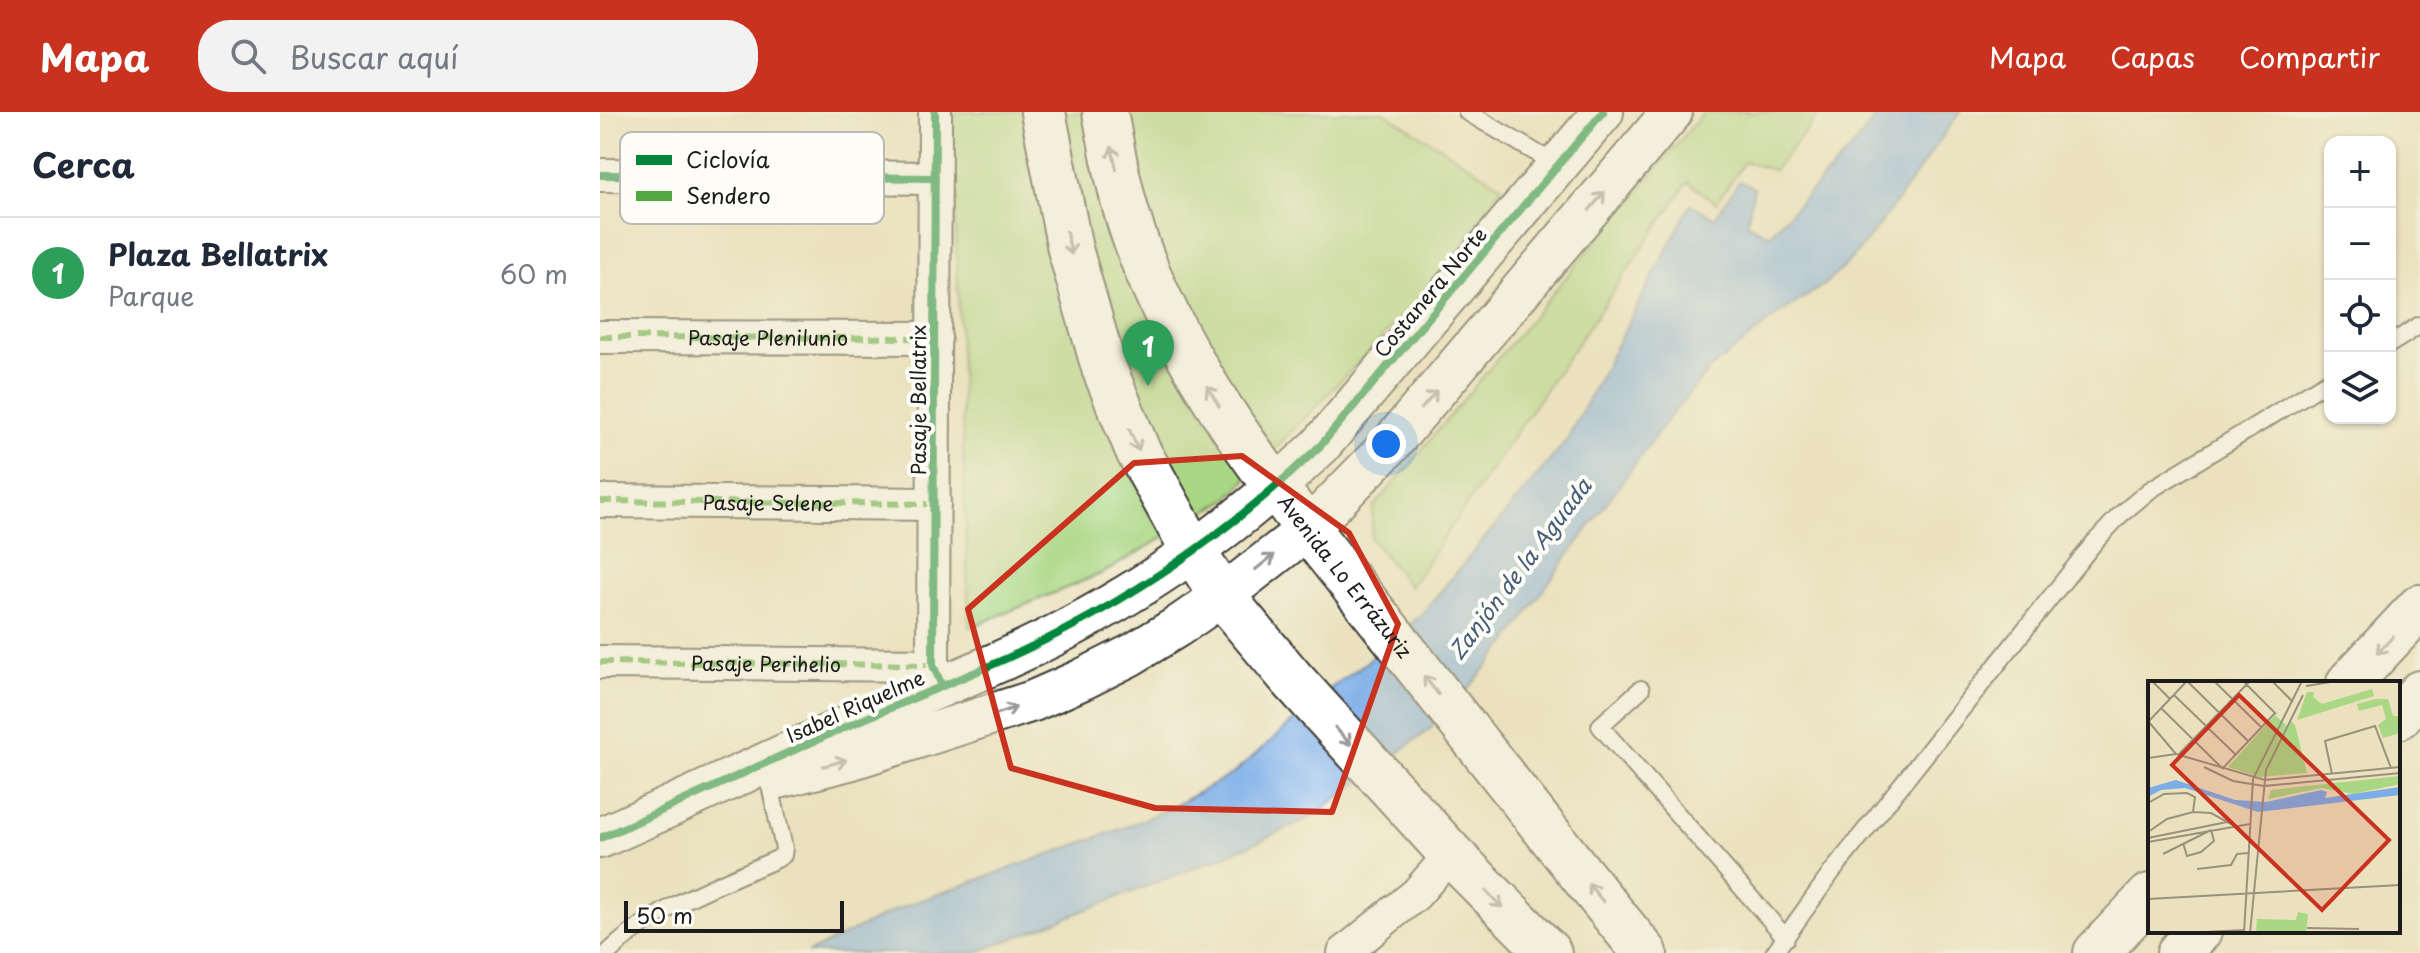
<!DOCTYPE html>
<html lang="es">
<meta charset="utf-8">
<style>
body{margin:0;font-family:"Playpen Sans",sans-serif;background:#f2f2f3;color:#1f2937}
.controls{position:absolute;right:24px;top:24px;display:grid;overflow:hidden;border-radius:16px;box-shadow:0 2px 6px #0004}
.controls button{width:72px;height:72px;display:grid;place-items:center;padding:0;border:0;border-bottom:2px solid #e0e1e3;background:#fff;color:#1f2937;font:40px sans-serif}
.scale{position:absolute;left:24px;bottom:20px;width:220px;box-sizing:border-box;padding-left:8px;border:4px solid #1c1c1c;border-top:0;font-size:22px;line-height:28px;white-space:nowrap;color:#1c1c1c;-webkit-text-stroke:6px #fdfcf7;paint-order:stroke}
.you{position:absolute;left:786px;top:332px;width:28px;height:28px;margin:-20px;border:6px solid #fff;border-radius:50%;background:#1a73e8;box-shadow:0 0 0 12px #1a73e833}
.badge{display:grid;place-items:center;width:52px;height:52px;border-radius:50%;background:#c8321e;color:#fff;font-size:26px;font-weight:700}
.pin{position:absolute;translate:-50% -66px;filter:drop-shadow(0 2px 4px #0008)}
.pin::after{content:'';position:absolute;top:42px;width:28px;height:24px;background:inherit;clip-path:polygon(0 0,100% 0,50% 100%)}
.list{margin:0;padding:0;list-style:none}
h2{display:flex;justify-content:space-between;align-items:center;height:104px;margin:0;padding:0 32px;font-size:34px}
h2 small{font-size:26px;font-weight:400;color:#747a83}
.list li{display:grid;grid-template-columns:52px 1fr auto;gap:24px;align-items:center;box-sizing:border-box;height:112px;padding:0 32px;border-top:2px solid #e0e1e3}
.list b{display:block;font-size:30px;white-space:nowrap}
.list p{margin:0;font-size:26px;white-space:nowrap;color:#747a83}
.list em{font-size:26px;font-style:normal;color:#747a83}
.icon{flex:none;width:44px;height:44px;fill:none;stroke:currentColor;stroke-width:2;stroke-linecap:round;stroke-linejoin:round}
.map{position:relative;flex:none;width:1820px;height:841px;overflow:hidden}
header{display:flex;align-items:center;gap:48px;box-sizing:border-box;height:112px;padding:0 40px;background:#c8321e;color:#fff}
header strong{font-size:38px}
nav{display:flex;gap:44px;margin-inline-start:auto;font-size:28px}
.search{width:560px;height:72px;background:#f2f2f3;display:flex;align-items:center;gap:20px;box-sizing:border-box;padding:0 28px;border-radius:32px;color:#747a83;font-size:30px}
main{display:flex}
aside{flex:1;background:#fff}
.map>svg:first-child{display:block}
.green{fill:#aad784;stroke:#637a50;stroke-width:2}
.water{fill:#7cade7;stroke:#4c6482;stroke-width:2}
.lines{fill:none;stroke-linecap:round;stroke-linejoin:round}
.service-casing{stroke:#3b3a34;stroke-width:20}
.minor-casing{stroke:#3b3a34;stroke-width:36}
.tertiary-casing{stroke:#3b3a34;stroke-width:44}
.secondary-casing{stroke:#3b3a34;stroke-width:48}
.motorway-casing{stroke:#3b3a34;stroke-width:48}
.service{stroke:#fff;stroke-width:16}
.minor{stroke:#fff;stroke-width:32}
.tertiary{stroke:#fff;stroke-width:40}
.secondary{stroke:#fff;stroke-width:44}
.motorway{stroke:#fff;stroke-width:44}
.quiet{stroke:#52a943;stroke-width:6;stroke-dasharray:12 6;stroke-linecap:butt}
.cycleway-casing{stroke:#fdfcf7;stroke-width:13}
.cycleway{stroke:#00873e;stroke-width:8}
.oneway{stroke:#999}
.marked{fill:none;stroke:#c8321e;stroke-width:6;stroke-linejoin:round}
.labels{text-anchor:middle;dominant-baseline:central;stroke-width:8;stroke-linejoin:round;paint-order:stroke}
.street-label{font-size:20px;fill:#1c1c1c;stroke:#fdfcf7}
.water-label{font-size:22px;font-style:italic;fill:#475d77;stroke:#fdfcf7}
.inset-road{fill:none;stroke:#98927d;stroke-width:2}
.view{fill:#c8321e;fill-opacity:0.15;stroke:#c8321e;stroke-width:4}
.inset-edge{fill:none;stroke:#1c1c1c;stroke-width:4}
.key{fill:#fdfcf7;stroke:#bab9b5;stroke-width:2}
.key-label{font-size:22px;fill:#1c1c1c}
</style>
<header>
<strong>Mapa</strong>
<div class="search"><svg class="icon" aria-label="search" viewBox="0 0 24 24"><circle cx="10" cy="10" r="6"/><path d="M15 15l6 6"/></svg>Buscar aquí</div>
<nav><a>Mapa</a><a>Capas</a><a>Compartir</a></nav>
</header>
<main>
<aside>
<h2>Cerca<small></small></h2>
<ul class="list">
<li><span class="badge" style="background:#2e9e5b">1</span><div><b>Plaza Bellatrix</b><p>Parque</p></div><em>60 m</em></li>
</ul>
</aside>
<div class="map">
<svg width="1820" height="841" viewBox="0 0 1820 841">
<rect width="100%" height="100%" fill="#fdfcf7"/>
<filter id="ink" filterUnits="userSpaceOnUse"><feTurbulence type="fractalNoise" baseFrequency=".0125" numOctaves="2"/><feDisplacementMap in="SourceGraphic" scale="16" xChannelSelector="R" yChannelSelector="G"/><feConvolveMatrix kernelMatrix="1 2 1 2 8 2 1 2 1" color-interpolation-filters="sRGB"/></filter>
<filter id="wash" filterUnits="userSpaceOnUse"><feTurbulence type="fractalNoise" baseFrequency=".006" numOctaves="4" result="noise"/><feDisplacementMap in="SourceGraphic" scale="32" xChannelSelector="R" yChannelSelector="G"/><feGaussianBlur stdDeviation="1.8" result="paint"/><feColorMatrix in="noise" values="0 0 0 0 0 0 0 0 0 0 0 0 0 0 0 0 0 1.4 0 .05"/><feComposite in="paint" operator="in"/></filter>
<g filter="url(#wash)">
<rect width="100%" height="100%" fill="#ebe1be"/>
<path class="green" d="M352,0h432l118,74 -59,88 -216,225 -122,73 -136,56z
M1104,0h117l-47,58 -30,-8 -28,41 -28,-21 -278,405 -39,-48 2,-31z"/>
<path class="water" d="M1280,0h80l-65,92 -34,44 -21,23 -19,16 -42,27 -71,57 -41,49 -120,165 -40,58 -38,45 -40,42 -120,89 -84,37 -250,97h-168l95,-46 229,-82 45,-20 58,-32 90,-78 -11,6 51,-37 56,-48 146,-175 125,-237 24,14 24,-37 15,7 -7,36 22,11 83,-87z"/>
</g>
<g filter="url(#ink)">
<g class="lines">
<g class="service-casing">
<path id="service" d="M867,0l90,53
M1790,232l30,-19
M1041,577l-41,37 186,212
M8,841c47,-46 110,-68 169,-94l6,-4 1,-7 -15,-67
M1174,841l58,-81 261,-328 27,-29 30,-25 180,-110"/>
</g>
<g class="minor-casing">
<g id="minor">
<path d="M335,0l-2,553 9,21"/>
<path d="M0,63l335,3"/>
<path id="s1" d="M0,225l335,1"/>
<path id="s2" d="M0,389l334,3"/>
<path id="s3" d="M0,550l333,3"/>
<path d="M744,841l72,-59 35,-40"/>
</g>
</g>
<g class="tertiary-casing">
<path id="tertiary" d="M179,666l70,-18 184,-59 50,-22 48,-24 46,-28 45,-31 87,-68 80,-82 283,-334
M0,726c82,-36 162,-74 243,-110 74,-32 151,-61 222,-98 92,-48 180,-112 255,-184l283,-334"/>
</g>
<g class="secondary-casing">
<g id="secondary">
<path d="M443,0l27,137 34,119 34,83 55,100 29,45 69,82 160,176 98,99"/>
<path id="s4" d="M505,0c8,42 15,84 29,124 54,158 172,289 273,418 79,100 157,201 238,299"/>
</g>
</g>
<g class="motorway-casing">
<path id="motorway" d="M1749,571l71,-76
M1798,605l22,-24
M1496,841l54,-57
M1579,841l20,-22"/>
</g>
<use href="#service" class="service"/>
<use href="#minor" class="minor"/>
<use href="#tertiary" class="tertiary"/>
<use href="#secondary" class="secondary"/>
<use href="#motorway" class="motorway"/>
<path class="quiet" d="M0,225l335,1
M0,389l334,3
M0,550l333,3"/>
<g class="cycleway-casing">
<path id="cycleway" d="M335,0l-2,553 9,21
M0,63l335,3
M0,726c82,-36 162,-74 243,-110 74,-32 151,-61 222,-98 92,-48 180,-112 255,-184l283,-334"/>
</g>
<use href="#cycleway" class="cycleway"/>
</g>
<defs><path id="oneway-shaft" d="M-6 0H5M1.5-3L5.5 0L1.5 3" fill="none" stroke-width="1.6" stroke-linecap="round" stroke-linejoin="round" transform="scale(2)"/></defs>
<g class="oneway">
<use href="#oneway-shaft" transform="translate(514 46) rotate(-102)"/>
<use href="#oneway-shaft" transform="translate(997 89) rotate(-50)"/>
<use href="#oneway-shaft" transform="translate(469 131) rotate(77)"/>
<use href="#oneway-shaft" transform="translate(613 284) rotate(-121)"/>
<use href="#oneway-shaft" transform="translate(829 288) rotate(-49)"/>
<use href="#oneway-shaft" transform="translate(534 328) rotate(66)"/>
<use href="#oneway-shaft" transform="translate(665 450) rotate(-38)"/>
<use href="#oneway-shaft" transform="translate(1785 533) rotate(133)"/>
<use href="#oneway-shaft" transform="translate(831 573) rotate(-128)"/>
<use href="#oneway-shaft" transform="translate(405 599) rotate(-19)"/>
<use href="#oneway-shaft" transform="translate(743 624) rotate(48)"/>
<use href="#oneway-shaft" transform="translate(235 651) rotate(-15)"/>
<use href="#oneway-shaft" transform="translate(996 781) rotate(-129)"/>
<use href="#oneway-shaft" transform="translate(894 787) rotate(46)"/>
</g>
</g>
<path d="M0 0H1820V841H0ZM642,344l107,77 49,91 -66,188 -177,-4 -144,-40 -43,-159 166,-146z" fill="#ebe1be" fill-opacity=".55" fill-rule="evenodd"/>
<path class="marked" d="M642,344l107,77 49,91 -66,188 -177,-4 -144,-40 -43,-159 166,-146z"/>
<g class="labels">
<g class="street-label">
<text transform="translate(830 180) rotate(-50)">Costanera Norte</text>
<text stroke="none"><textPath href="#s1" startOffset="168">Pasaje Plenilunio</textPath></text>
<text transform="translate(318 288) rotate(-90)">Pasaje Bellatrix</text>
<text stroke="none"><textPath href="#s2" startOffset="168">Pasaje Selene</textPath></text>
<text stroke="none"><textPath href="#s4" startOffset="530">Avenida Lo Errázuriz</textPath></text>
<text stroke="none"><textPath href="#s3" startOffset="166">Pasaje Perihelio</textPath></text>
<text transform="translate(255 594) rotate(-24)">Isabel Riquelme</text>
</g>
<g class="water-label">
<text transform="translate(919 456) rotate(-53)">Zanjón de la Aguada</text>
</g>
</g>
<g transform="translate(1548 569)">
<rect width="252" height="252" fill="#ebe1be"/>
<path d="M224,8l2,7 -77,24 10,-28h7l-1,5 9,7zM228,18h12l5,17h6l1,17 -17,5 -5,-13 8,-6 -4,-14 -23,6 -2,-7zM127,34l12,11 4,-5 4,4 12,48 -47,4 -32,-10zM252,95v8l-47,10 -31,-6 -54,11 3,-9zM150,231l10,2 -2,19h-50l1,-14 39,1z" fill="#aad784"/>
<path d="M28,99l59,20 31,2 55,-12 6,2 -2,6 75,-11v8l-142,17 -73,-24 -24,2 -13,7v-9z" fill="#7cade7"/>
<path class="inset-road" d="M4,0l18,18M66,0l47,46M95,0l33,33M124,0l21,21M158,5l31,-5M26,14l61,59M13,27l61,60M0,40l28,33M0,41l39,-41 61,60M31,73l71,-73M0,77l28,-4 89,26 135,-13M56,86l29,14 31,5 136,-13M74,88l53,-56M184,93l-7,-33 50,-15 16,42M0,122l16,-9 23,-1 8,4 -2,15M0,151l19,-13 26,-7 18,1 20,11M0,157l79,-16M0,161l102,-18M35,162l4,13 14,-4 13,-11 -3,-11M15,173l48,-24M49,188l34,-4 6,-11 12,-1M0,218l252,-14M159,247l52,1M38,252l58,-3M96,252l9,-154 49,-98M102,252l16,-163 37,-75"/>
<path class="view" d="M91,14l150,145 -67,70 -150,-145z"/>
<rect width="252" height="252" class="inset-edge"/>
</g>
<rect x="20" y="20" width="264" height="92" rx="12" class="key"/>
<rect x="36" y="43" width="36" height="10" fill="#00873e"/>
<rect x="36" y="79" width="36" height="10" fill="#52a943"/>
<g class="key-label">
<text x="86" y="56">Ciclovía</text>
<text x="86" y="92">Sendero</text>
</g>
</svg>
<div class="controls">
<button>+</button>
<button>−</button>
<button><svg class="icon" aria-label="locate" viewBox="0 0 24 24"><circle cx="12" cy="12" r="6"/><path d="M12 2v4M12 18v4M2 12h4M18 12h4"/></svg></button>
<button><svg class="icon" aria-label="layers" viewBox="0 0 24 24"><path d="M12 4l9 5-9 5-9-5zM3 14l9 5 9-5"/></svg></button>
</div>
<div class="scale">50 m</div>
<div class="you"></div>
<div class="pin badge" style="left:548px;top:274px;background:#2e9e5b">1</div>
</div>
</main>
